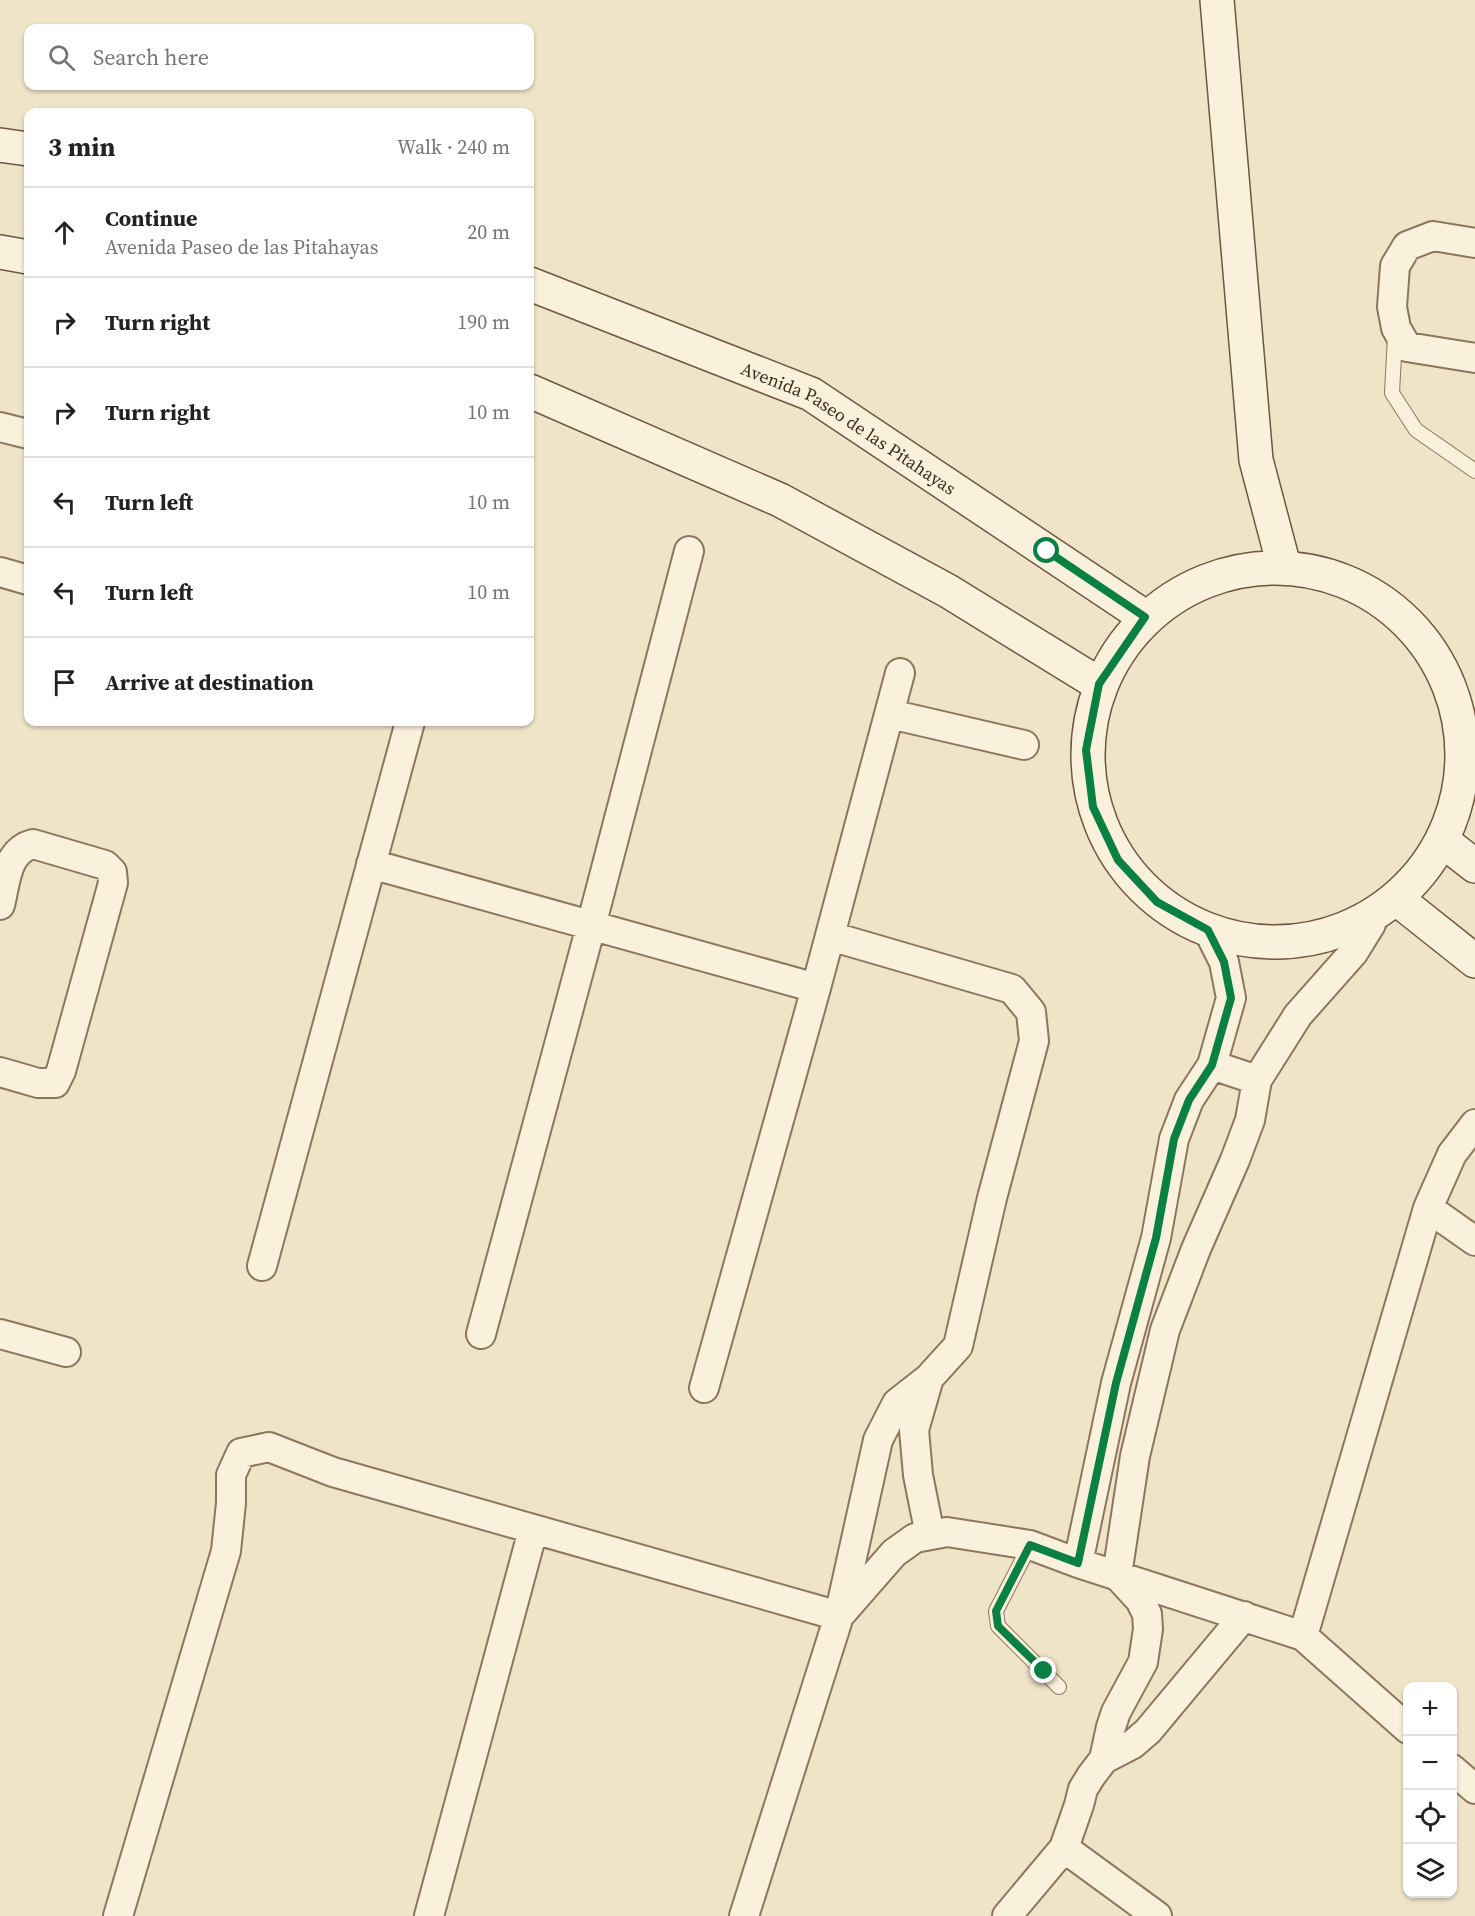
<!DOCTYPE html>
<meta charset="utf-8">
<style>
body{margin:0;font-family:"Source Serif 4",serif;background:#f2f2f2;color:#222}
.controls{position:absolute;right:18px;bottom:18px;display:grid;overflow:hidden;border-radius:12px;box-shadow:0 2px 4px #0004}
.controls button{width:54px;height:54px;display:grid;place-items:center;padding:0;border:0;border-bottom:2px solid #e0e0e0;background:#fff;color:#222;font:30px sans-serif}
.stop{position:absolute;width:18px;height:18px;margin:-14px;border:4px solid #0b8043;border-radius:50%;background:#fff}
.stop.end{background:#0b8043;border-color:#fff;box-shadow:0 2px 6px #0008}
.list{margin:0;padding:0;list-style:none}
h2{display:flex;justify-content:space-between;align-items:center;height:78px;margin:0;padding:0 24px;font-size:26px}
h2 small{font-size:20px;font-weight:400;color:#767676}
.list li{display:grid;grid-template-columns:39px 1fr auto;gap:18px;align-items:center;box-sizing:border-box;height:90px;padding:0 24px;border-top:2px solid #e0e0e0}
.list b{display:block;font-size:22px;white-space:nowrap}
.list p{margin:0;font-size:20px;white-space:nowrap;color:#767676}
.list em{font-size:20px;font-style:normal;color:#767676}
.icon{flex:none;width:33px;height:33px;fill:none;stroke:currentColor;stroke-width:2;stroke-linecap:round;stroke-linejoin:round}
.map{position:relative;flex:none;width:1475px;height:1916px;overflow:hidden}
.search{position:absolute;background:#fff;box-shadow:0 2px 4px #0004;left:24px;top:24px;width:510px;height:66px;display:flex;align-items:center;gap:15px;box-sizing:border-box;padding:0 21px;border-radius:12px;color:#767676;font-size:22px}
.panel{position:absolute;background:#fff;box-shadow:0 2px 4px #0004;left:24px;top:108px;width:510px;height:618px;border-radius:12px}
.map>svg:first-child{display:block}
.lines{fill:none;stroke-linecap:round;stroke-linejoin:round}
.lane-casing{stroke:#8d765c;stroke-width:16}
.street-casing{stroke:#8d765c;stroke-width:32}
.secondary-casing{stroke:#6f573f;stroke-width:36}
.lane{stroke:#faf1dc;stroke-width:14}
.street{stroke:#faf1dc;stroke-width:28}
.secondary{stroke:#faf1dc;stroke-width:33}
.route{stroke:#0b8043;stroke-width:8}
.labels{text-anchor:middle;dominant-baseline:central;stroke-width:4.5;stroke-linejoin:round;paint-order:stroke}
.street-label{font-size:18px;fill:#3d2e20;stroke:#f7eed8}
</style>
<div class="map">
<svg width="1475" height="1916" viewBox="0 0 1475 1916">
<rect width="100%" height="100%" fill="#f0e4c8"/>
<g class="lines">
<g class="lane-casing">
<path id="lane" d="M1395,336l-3,57 24,37 59,41
M1030,1545l-34,66 2,15 61,61"/>
</g>
<g class="street-casing">
<path id="street" d="M1475,243l-42,-7 -26,10 -12,20 -3,41 4,21 11,19 68,11
M0,427l28,7
M0,572l28,8
M890,714l134,31
M371,864l445,124
M0,905c6,-23 6,-54 33,-61l72,21 7,7 1,11 -52,188 -6,12h-17l-38,-11
M1212,1065l45,15
M1428,1208l47,33
M262,1266l148,-544
M0,1334l66,18
M481,1334l110,-408 98,-375
M929,1378l-15,52 4,45 12,60
M704,1388l112,-400 84,-315
M1078,1563l38,-180 40,-145 18,-99 15,-39 23,-35 19,-67 -7,-36 -16,-32
M1117,1575l18,-119 30,-126 31,-81 39,-89 15,-40 7,-40 41,-65 55,-62 18,-29
M1303,1636l125,-428 24,-54 23,-30
M1104,1759l7,-32 5,-15 27,-50 5,-33 -1,-15 -7,-14 -23,-25
M1452,1769l23,20
M1064,1848l93,68
M118,1916l108,-365 5,-48v-28l10,-22 28,-6 64,25 506,144 39,-176 19,-37 32,-25 29,-32 34,-148 42,-157 -3,-29 -19,-23 -182,-53
M429,1916l104,-386
M744,1916l95,-300 55,-63 21,-15 32,-6 83,13 48,18 225,73 105,93
M1007,1916l57,-68 15,-43 4,-16 8,-13 13,-17 29,-15 15,-13 96,-115"/>
</g>
<g class="secondary-casing">
<g id="secondary">
<path d="M1217,0l39,460 28,106"/>
<path d="M0,145l28,4"/>
<path d="M0,252l28,5"/>
<path id="s1" d="M530,284l281,110 334,223"/>
<path d="M530,391l250,109 168,91 151,93"/>
<circle cx="1275" cy="755" r="187"/>
<path d="M1443,841l32,25"/>
<path d="M1397,899l78,62"/>
</g>
</g>
<use href="#lane" class="lane"/>
<use href="#street" class="street"/>
<use href="#secondary" class="secondary"/>
</g>
<g class="lines">
<path class="route" d="M1044,1671l-46,-45 -2,-15 34,-66 48,18 38,-180 40,-145 18,-99 15,-39 23,-35 19,-67 -7,-36 -16,-32 -51,-28 -39,-42 -25,-53 -7,-57 13,-66 46,-67 -98,-66"/>
</g>
<g class="labels">
<g class="street-label">
<text stroke="none"><textPath href="#s1" startOffset="351">Avenida Paseo de las Pitahayas</textPath></text>
</g>
</g>
</svg>
<div class="controls">
<button>+</button>
<button>−</button>
<button><svg class="icon" aria-label="locate" viewBox="0 0 24 24"><circle cx="12" cy="12" r="6"/><path d="M12 2v4M12 18v4M2 12h4M18 12h4"/></svg></button>
<button><svg class="icon" aria-label="layers" viewBox="0 0 24 24"><path d="M12 4l9 5-9 5-9-5zM3 14l9 5 9-5"/></svg></button>
</div>
<div class="stop" style="left:1047px;top:551px"></div>
<div class="stop end" style="left:1044px;top:1671px"></div>
<div class="search"><svg class="icon" aria-label="search" viewBox="0 0 24 24"><circle cx="10" cy="10" r="6"/><path d="M15 15l6 6"/></svg>Search here</div>
<section class="panel">
<h2>3 min<small>Walk · 240 m</small></h2>
<ul class="list">
<li><svg class="icon" aria-label="ahead" viewBox="0 0 24 24"><path d="M12 20V5M6 11l6-6 6 6"/></svg><div><b>Continue</b><p>Avenida Paseo de las Pitahayas</p></div><em>20 m</em></li>
<li><svg class="icon" aria-label="right" viewBox="0 0 24 24"><path d="M7 20v-9h11M14 6l5 5-5 5"/></svg><div><b>Turn right</b></div><em>190 m</em></li>
<li><svg class="icon" aria-label="right" viewBox="0 0 24 24"><path d="M7 20v-9h11M14 6l5 5-5 5"/></svg><div><b>Turn right</b></div><em>10 m</em></li>
<li><svg class="icon" aria-label="left" viewBox="0 0 24 24"><path d="M17 20v-9H6M10 6l-5 5 5 5"/></svg><div><b>Turn left</b></div><em>10 m</em></li>
<li><svg class="icon" aria-label="left" viewBox="0 0 24 24"><path d="M17 20v-9H6M10 6l-5 5 5 5"/></svg><div><b>Turn left</b></div><em>10 m</em></li>
<li><svg class="icon" aria-label="arrive" viewBox="0 0 24 24"><path d="M6 21V4h12l-3 4 3 4H6"/></svg><div><b>Arrive at destination</b></div></li>
</ul>
</section>
</div>
